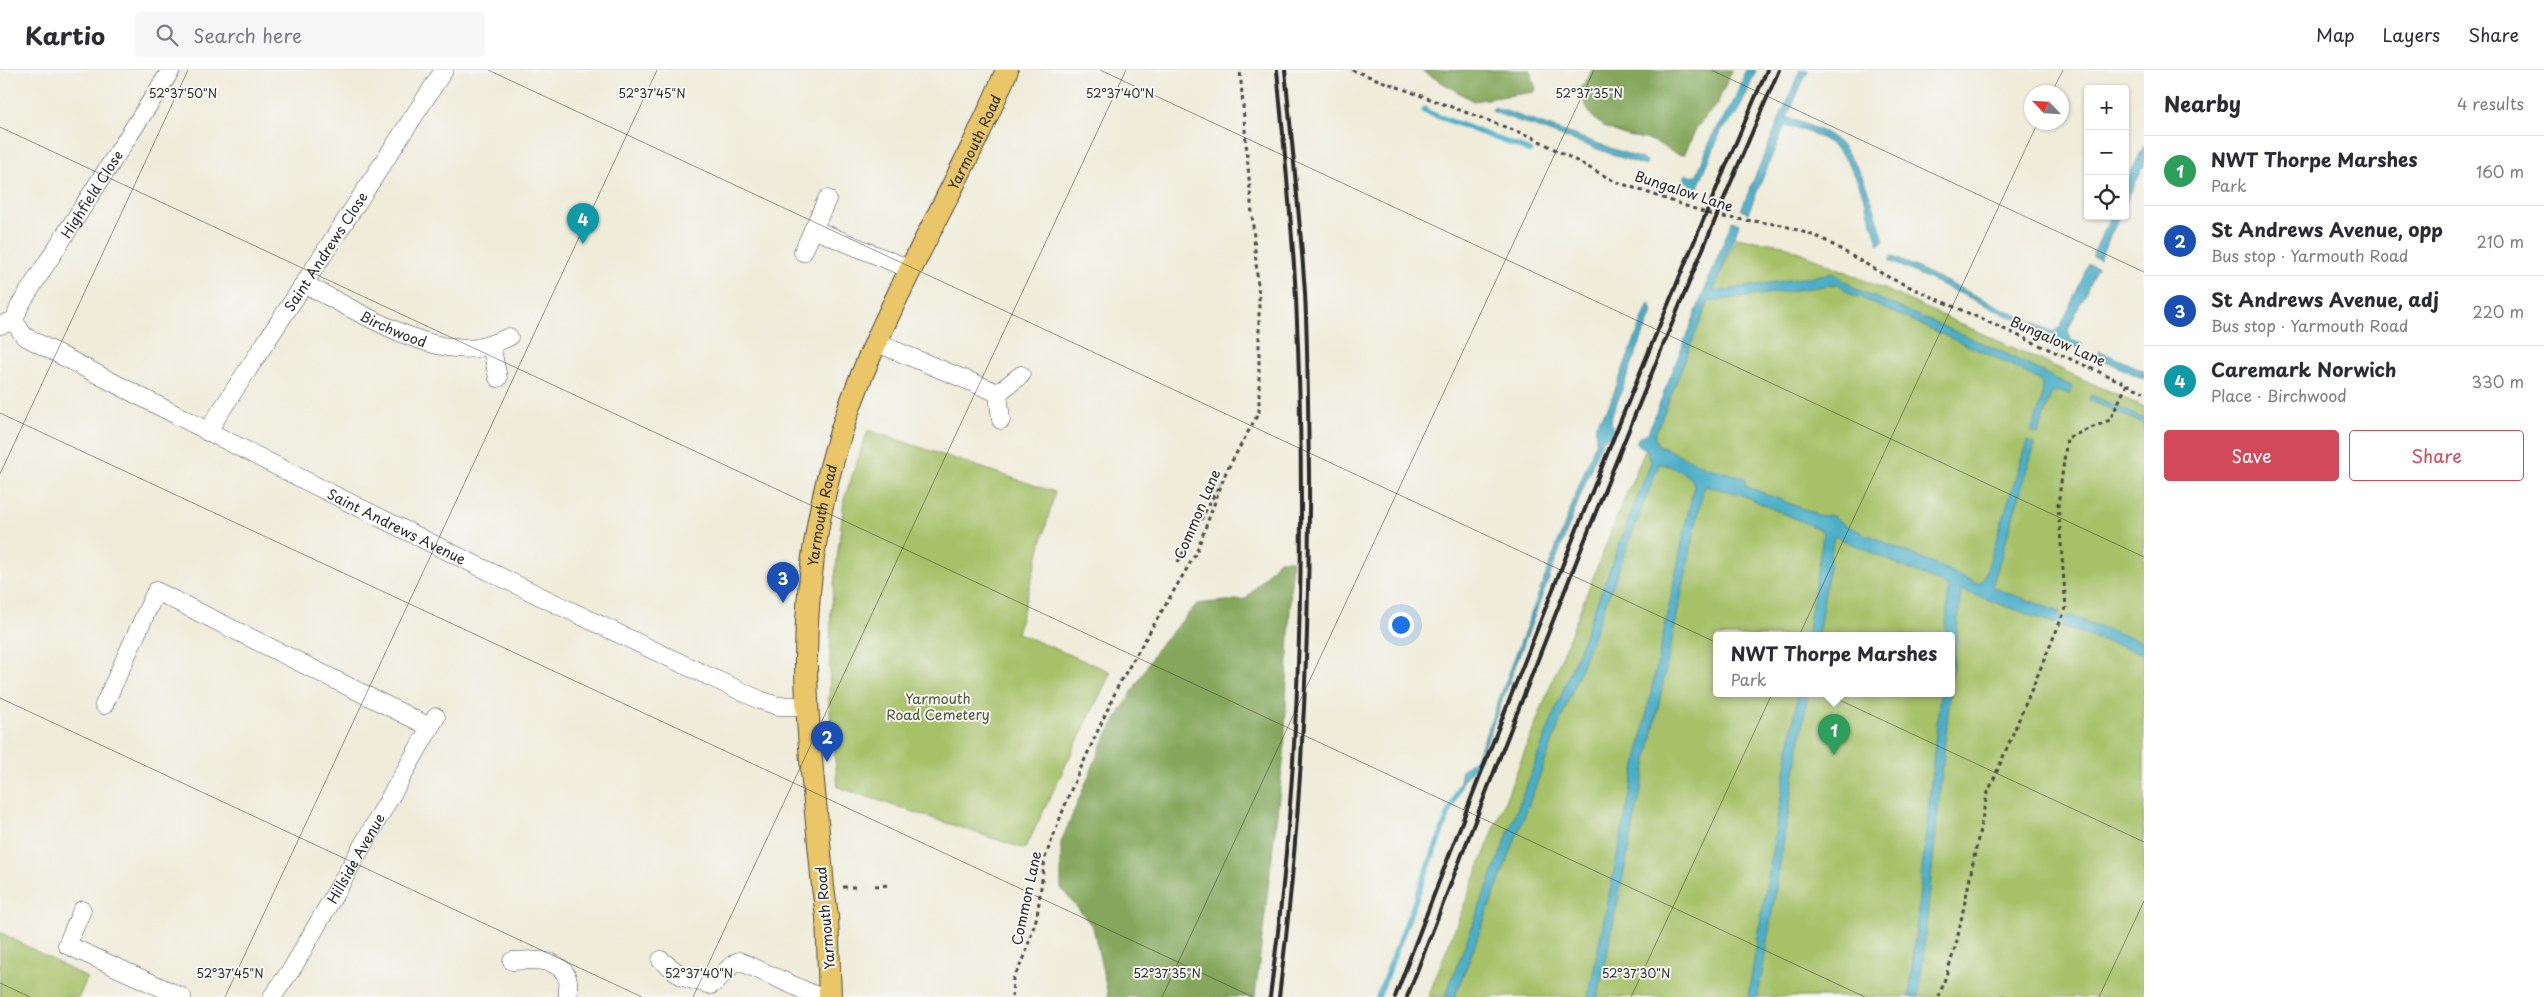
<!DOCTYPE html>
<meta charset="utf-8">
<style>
body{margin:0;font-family:"Playpen Sans",sans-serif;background:#f7f7f7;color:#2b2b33}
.controls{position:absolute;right:15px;top:15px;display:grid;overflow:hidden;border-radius:5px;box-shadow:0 1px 4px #0004}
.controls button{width:45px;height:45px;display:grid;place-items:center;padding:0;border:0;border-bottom:1px solid #e1e1e2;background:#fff;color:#2b2b33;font:25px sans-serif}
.compass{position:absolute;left:2024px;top:15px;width:45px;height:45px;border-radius:50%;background:#fff;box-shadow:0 1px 4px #0004;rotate:295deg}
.you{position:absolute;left:1400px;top:554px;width:18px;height:18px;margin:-12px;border:4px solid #fff;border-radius:50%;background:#1a73e8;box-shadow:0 0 0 8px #1a73e833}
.badge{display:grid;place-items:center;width:32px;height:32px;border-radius:50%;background:#d1495b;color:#fff;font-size:16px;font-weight:700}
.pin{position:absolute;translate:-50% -41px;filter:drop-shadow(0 1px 2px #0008)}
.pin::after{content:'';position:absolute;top:26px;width:18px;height:15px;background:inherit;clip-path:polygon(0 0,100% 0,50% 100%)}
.popup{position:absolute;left:1713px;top:562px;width:242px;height:65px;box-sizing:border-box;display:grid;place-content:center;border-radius:5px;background:#fff;filter:drop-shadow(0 1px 4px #0005);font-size:16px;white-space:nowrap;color:#7c7c81}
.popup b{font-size:19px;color:#2b2b33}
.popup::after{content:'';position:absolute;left:50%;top:100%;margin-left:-10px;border:10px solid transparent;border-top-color:#fff}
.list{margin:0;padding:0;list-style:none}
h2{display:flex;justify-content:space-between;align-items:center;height:65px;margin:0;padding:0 20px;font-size:21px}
h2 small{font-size:16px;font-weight:400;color:#7c7c81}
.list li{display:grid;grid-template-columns:32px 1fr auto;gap:15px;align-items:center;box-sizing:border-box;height:70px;padding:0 20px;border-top:1px solid #e1e1e2}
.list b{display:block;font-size:19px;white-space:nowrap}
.list p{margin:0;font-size:16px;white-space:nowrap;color:#7c7c81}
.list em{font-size:16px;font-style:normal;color:#7c7c81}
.actions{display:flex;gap:10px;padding:15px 20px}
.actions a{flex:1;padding:11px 0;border:1px solid #d1495b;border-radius:5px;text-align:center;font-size:18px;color:#d1495b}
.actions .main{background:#d1495b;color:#fff}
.icon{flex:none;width:28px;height:28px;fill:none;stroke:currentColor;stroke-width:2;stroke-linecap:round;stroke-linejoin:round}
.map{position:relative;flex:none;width:2144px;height:927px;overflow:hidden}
header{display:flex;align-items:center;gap:30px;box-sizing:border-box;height:70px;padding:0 25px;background:#fff;border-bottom:1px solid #e1e1e2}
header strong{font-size:24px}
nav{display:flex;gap:28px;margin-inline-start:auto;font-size:18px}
.search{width:350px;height:45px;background:#f7f7f7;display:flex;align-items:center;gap:12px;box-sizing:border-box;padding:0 18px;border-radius:5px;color:#7c7c81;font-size:19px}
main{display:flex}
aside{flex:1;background:#fff}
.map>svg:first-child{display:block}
.green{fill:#a6c167;stroke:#687649;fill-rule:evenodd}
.forest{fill:#84a75c;stroke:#586944}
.water{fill:#49afc8;stroke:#3a6d7a}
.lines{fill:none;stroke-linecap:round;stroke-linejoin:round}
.stream{stroke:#49afc8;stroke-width:5.5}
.minor-casing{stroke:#484845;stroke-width:19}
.major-casing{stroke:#484845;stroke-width:24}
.path{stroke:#484845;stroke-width:3;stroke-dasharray:4 4;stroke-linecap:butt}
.minor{stroke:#fff;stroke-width:18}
.major{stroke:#eac669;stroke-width:22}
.rail{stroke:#2b2b2b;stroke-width:4}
.ticks{fill:none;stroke:#2b2b2b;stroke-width:1;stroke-opacity:0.45}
.labels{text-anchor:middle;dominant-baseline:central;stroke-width:4;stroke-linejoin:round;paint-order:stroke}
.street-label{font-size:14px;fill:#2b2b2b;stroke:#f6f6f2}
.park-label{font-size:14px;fill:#50583d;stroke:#f6f6f2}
.ticks-label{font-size:12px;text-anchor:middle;fill:#2b2b2b;stroke:#f6f6f2;stroke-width:4;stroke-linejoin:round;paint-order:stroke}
</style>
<header>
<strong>Kartio</strong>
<div class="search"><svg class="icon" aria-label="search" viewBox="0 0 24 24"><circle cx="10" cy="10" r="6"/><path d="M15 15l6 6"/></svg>Search here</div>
<nav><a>Map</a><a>Layers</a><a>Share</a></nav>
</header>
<main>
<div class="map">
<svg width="2144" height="927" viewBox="0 0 2144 927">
<rect width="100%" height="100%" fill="#f6f6f2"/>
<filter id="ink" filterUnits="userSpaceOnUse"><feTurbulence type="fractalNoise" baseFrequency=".02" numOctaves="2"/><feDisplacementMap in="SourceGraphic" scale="10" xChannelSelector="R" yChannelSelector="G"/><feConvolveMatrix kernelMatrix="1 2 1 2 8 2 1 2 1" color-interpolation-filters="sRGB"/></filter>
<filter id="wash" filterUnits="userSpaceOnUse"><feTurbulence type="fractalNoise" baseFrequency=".0096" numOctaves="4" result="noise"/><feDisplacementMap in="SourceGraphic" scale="20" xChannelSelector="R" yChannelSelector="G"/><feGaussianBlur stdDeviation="1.12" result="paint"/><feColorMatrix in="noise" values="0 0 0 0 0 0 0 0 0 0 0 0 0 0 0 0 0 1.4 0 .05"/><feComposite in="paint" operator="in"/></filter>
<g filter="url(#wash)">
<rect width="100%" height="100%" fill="#efecda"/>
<path class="green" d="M1736,168l47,7 50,21 311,141v590h-716l190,-483zM1716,566h236v58h-236z
M868,360l187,62 -38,141 94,39 -86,177 -187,-62 -9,-84 2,-92 13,-111z
M0,862l87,46 -8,19h-79z"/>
<path class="forest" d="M1421,0h109l6,19 -2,3 -61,9z
M1592,0h140l-15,34 -20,23 -13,28c-13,0 -21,-11 -32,-14 -8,-3 -16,-3 -24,-5 -29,-9 -42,-18 -48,-49l8,-8z
M1279,490h13l-8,195 -29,242h-149l2,-2 -15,-68 -32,-39v-46l42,-100 54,-93 40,-45 49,-5z"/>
<path class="water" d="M1746,0h10c-9,20 -15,46 -34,59l-27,65 -5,-4v-7l-7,-3 2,-6 7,3 5,-2 15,-39 21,-33z
M1800,0h8l-21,47c14,7 34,11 46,21 30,24 40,67 51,102l-5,5c-12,-35 -21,-89 -58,-107 -11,-6 -24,-9 -36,-13l-37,88 -7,-3z
M1494,37l153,54 -2,5 -149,-53 -4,-2z
M2144,76v19l-19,39v-19z
M2111,146h9l-21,43 -7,-3z
M1732,151l7,3 -26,68 121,-19 22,16 142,61 75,37 -3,7 -11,-3 -8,3 -13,40 -7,-2c4,-14 18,-40 8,-52l-34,-18 -156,-69 -10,-9 -131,18 -53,133v4l3,6 50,23 36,9 2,9 75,30 10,-1 14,10 132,58 4,-1 4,-6 42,-135 8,3 -43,143 68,25 -5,12 -94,-34 -9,89v-43h-7l4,-49 -115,-51 -16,100h-11l16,-101 -2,-5 -84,-37 -33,-7 -106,511h-10l106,-512c-2,-10 -25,-21 -35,-21l-204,533h-10l206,-535 -4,-12 -11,-7 2,-5 10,-5z
M1892,186l161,76 7,-4 29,-64 8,3 -29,63 3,10 11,4 -2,5 -190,-88z
M1649,233l3,9 -40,103 -1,8 3,7 -1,4 -10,5 -7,16 -117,306c-6,11 -15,14 -20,26l3,-18 12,-9 9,-18 113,-301v-17l12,-16z
M2100,281l44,20v8l-47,-22z
M2091,325l53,24v5l-55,-24z
M2067,545l77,27v12l-82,-27z
M1798,624h10l-50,303h-10z
M1940,624h10l-31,303h-10z"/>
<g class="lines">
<path class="stream" d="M1425,39l-1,2 106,40
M2052,547l20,7
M1378,927l81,-210"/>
</g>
</g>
<g filter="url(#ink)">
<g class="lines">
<g class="minor-casing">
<g id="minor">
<path d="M813,159l99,41"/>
<path d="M803,182l24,-53"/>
<path id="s1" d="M304,214c47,23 120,71 173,64 12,-2 22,-7 32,-11"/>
<path id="s2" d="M14,251l6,-16 21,-33 130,-202"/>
<path id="s3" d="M0,255l14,-4 10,15c242,127 487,249 736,364l18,6h29"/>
<path d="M877,273l121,50 3,27"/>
<path d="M491,275l7,33"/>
<path d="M998,323l23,-18"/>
<path id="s4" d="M207,362l237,-362"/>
<path d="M104,635l52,-114 274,136"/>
<path d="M82,840l-15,35 115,52"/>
<path d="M661,890l22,17 28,8c11,-7 16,-19 28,-24l80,36"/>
<path d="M512,891c17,-1 51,-5 56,20 1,5 -1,11 0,16"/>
<path id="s5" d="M272,927l21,-30 143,-250"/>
</g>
</g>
<g class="major-casing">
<g id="major">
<path id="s6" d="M830,927l-3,-81 -4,-29c-6,-73 -16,-146 -17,-219 -1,-97 17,-197 53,-286 43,-107 104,-206 148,-312"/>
</g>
</g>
<path class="path" d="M1352,0l180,67 82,44 101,35 67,9 39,13 69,40 254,114
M1178,492l42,-78
M875,816l14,-1
M843,817h12
M1012,927l1,-18 11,-21 13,-42 8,-58 25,-66 49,-108 77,-131 30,-81 33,-60v-114l-19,-228
M1939,927l17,-52 31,-150 79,-187 -8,-103 9,-67 43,-18 17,-36
M2001,927h5"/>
<use href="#minor" class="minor"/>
<use href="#major" class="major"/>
<path class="rail" d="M1270,927c31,-232 37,-465 26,-699 -4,-76 -12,-152 -19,-228
M1279,927c22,-175 31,-350 30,-526 -1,-59 -1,-119 -4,-178 -5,-74 -13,-149 -20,-223
M1395,927c118,-311 240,-621 372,-927
M1407,927c120,-311 239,-621 372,-927"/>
</g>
</g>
<path class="ticks" d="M488,0l1656,772M1100,0l1044,487M1711,0l433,202M2052,22l11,-22M0,57l1865,870M0,343l1253,584M0,404l188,-404M0,628l642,299M0,913l30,14M225,927l432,-927M693,927l433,-927M1162,927l432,-927M1631,927l407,-875M2099,927l45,-96"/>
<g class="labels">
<g class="street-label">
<text stroke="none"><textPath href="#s6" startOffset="889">Yarmouth Road</textPath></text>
<text transform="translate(1684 121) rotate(18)">Bungalow Lane</text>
<text stroke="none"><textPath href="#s2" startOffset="149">Highfield Close</textPath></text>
<text stroke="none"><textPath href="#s4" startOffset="216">Saint Andrews Close</textPath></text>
<text stroke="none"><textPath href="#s1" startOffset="100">Birchwood</textPath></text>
<text transform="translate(2058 271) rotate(24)">Bungalow Lane</text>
<text transform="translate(1197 444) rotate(-67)">Common Lane</text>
<text stroke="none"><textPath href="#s6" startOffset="484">Yarmouth Road</textPath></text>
<text stroke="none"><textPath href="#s3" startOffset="451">Saint Andrews Avenue</textPath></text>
<text stroke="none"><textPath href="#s5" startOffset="162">Hillside Avenue</textPath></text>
<text transform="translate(1026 828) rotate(-78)">Common Lane</text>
<text transform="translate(825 848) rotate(-95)">Yarmouth Road</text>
</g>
<g class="park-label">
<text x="938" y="628">Yarmouth<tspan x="938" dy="16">Road Cemetery</tspan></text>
</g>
</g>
<g class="ticks-label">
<text x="183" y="28">52°37'50"N</text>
<text x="652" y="28">52°37'45"N</text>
<text x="1120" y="28">52°37'40"N</text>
<text x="1589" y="28">52°37'35"N</text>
<text x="230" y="908">52°37'45"N</text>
<text x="699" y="908">52°37'40"N</text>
<text x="1167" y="908">52°37'35"N</text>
<text x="1636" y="908">52°37'30"N</text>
</g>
</svg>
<div class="controls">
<button>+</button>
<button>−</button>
<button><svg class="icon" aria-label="locate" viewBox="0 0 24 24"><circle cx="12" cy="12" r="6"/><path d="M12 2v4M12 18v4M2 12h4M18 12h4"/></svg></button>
</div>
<svg class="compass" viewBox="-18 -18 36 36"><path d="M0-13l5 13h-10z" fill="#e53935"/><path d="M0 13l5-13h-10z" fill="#7c7c81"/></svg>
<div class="you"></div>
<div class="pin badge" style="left:1834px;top:685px;background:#2e9e5b">1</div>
<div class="popup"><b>NWT Thorpe Marshes</b>Park</div>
<div class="pin badge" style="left:827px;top:692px;background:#1a4fb4">2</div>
<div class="pin badge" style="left:783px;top:533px;background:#1a4fb4">3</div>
<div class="pin badge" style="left:583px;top:174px;background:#0f9aa8">4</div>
</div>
<aside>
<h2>Nearby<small>4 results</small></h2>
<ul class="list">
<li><span class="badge" style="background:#2e9e5b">1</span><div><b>NWT Thorpe Marshes</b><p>Park</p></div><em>160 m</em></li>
<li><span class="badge" style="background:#1a4fb4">2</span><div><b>St Andrews Avenue, opp</b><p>Bus stop · Yarmouth Road</p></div><em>210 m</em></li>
<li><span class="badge" style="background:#1a4fb4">3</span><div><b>St Andrews Avenue, adj</b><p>Bus stop · Yarmouth Road</p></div><em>220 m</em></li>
<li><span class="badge" style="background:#0f9aa8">4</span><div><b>Caremark Norwich</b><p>Place · Birchwood</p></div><em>330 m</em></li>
</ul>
<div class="actions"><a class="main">Save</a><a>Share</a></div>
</aside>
</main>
